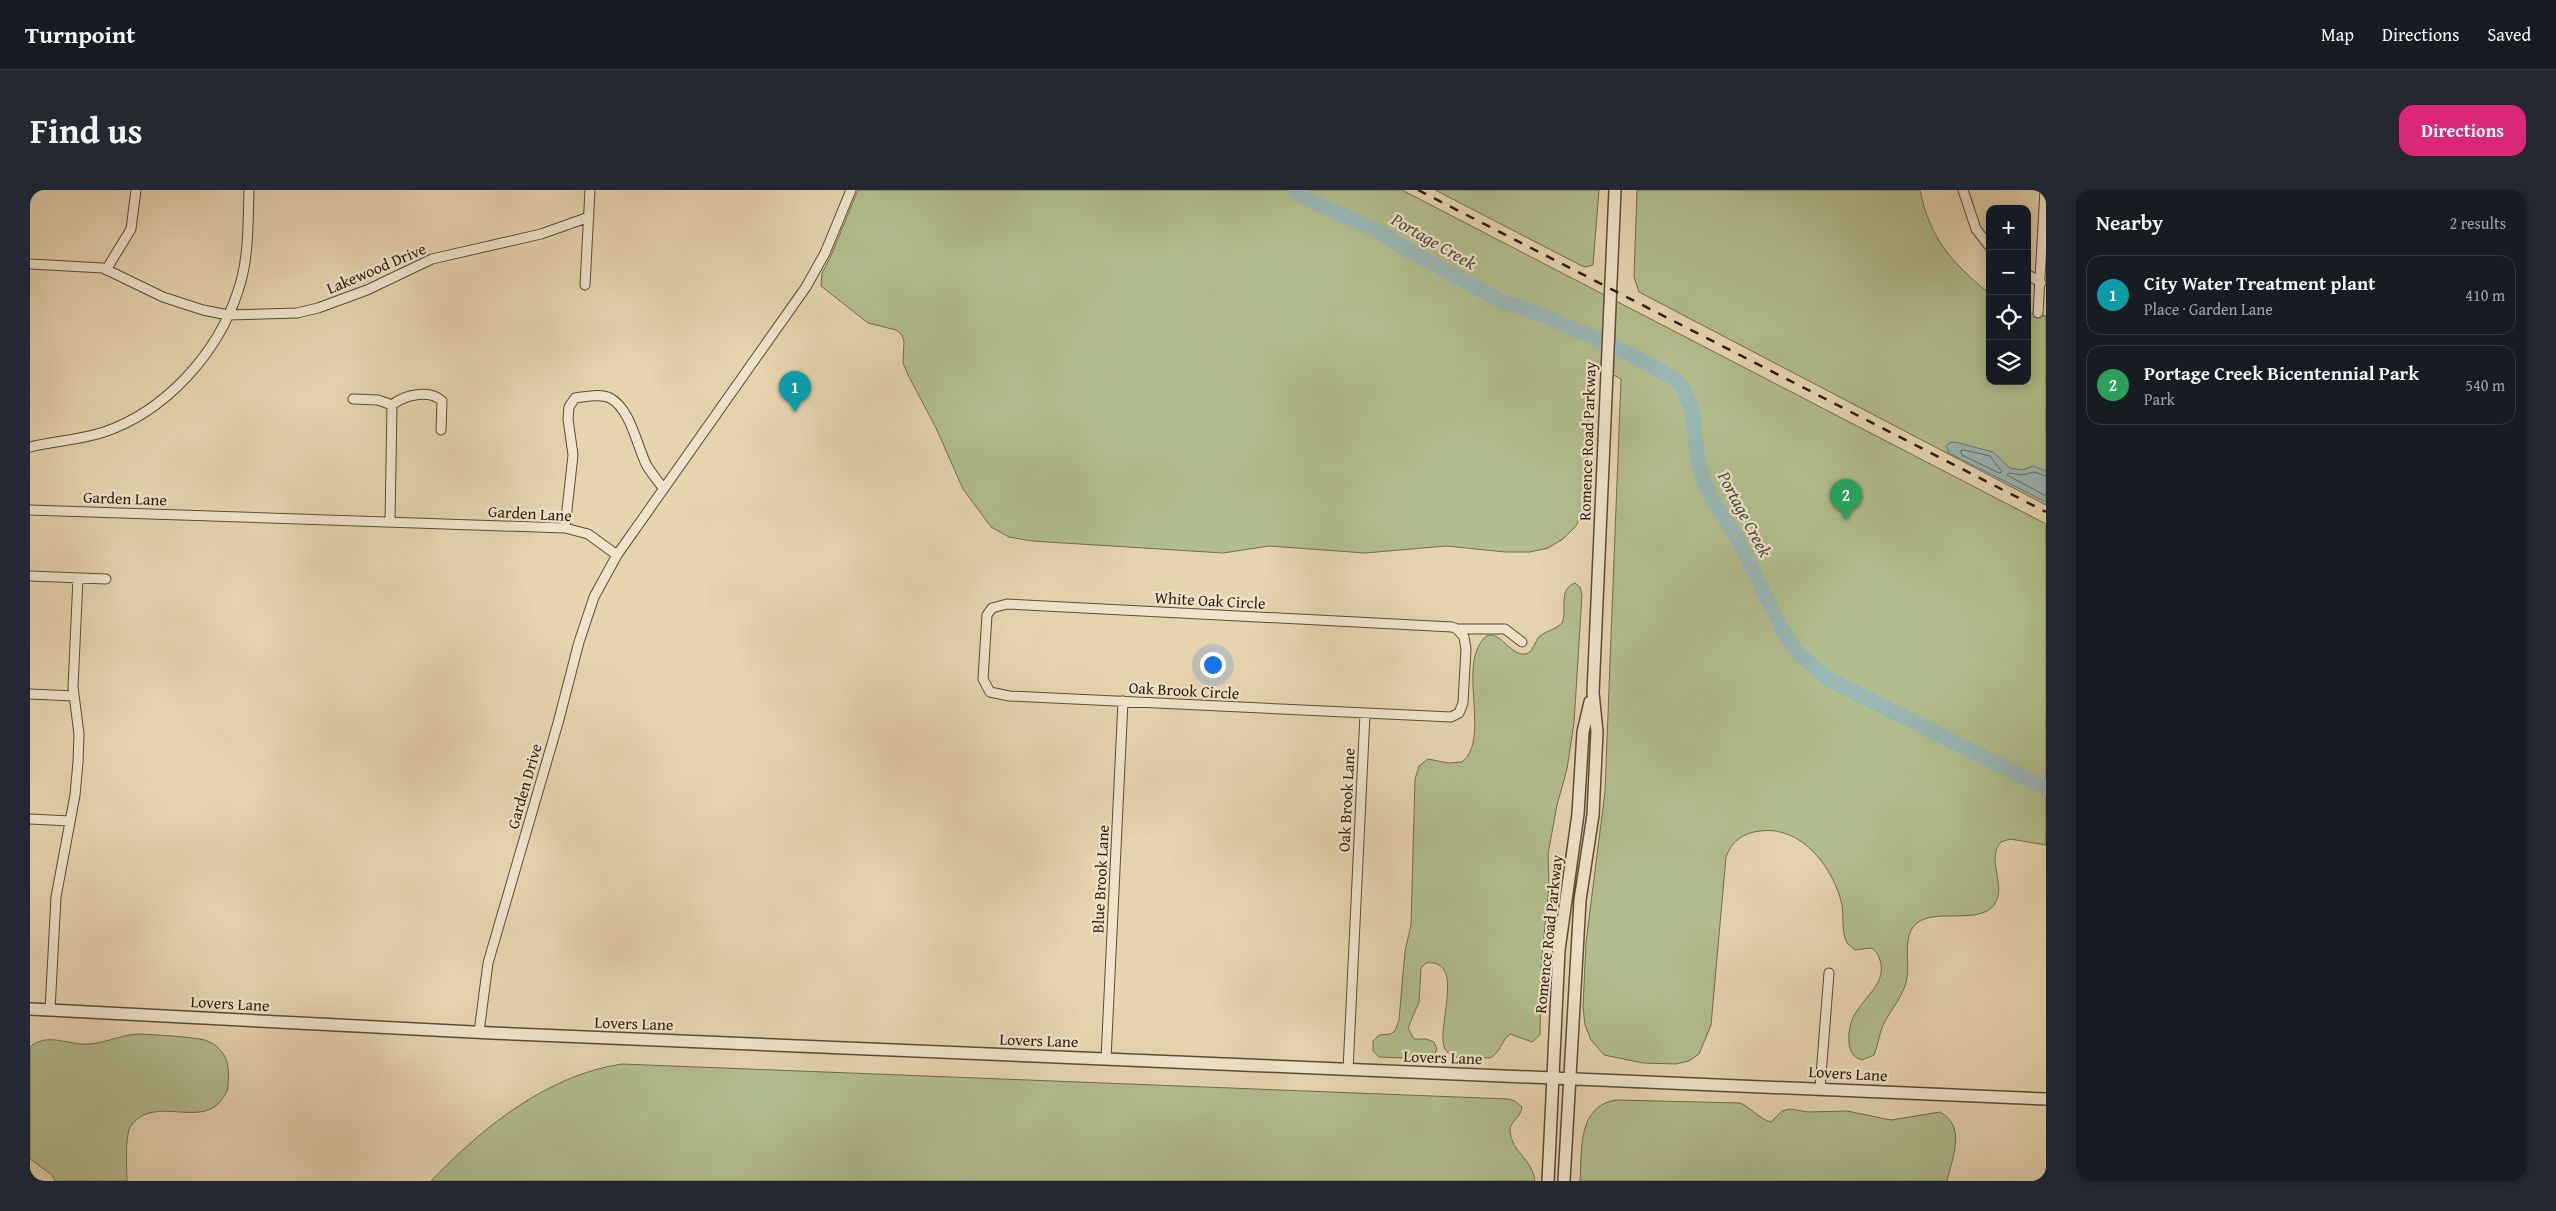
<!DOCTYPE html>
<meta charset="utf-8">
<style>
body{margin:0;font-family:"Gentium Book Plus",serif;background:#242831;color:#f1f3f6}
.controls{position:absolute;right:15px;top:15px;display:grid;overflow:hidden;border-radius:10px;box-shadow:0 2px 12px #0003}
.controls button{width:45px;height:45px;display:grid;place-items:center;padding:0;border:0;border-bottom:1px solid #363941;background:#171b24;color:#f1f3f6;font:25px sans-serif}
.you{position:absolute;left:1182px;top:474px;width:18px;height:18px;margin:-12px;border:4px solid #fff;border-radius:50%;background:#1a73e8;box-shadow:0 0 0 8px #1a73e833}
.badge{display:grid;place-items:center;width:32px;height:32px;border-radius:50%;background:#db2777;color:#fff;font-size:16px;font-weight:700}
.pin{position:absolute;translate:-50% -41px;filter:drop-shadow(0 1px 2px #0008)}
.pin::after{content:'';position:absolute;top:26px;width:18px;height:15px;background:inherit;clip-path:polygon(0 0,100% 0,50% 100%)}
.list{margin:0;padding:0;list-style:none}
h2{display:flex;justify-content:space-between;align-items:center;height:65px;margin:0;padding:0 20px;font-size:21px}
h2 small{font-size:16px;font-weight:400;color:#9ea1a6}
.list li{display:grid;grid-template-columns:32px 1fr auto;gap:15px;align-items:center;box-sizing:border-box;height:80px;margin:0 10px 10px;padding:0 10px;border:1px solid #363941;border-radius:15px}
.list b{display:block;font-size:19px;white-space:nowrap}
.list p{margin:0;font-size:16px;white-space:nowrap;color:#9ea1a6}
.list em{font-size:16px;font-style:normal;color:#9ea1a6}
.icon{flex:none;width:28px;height:28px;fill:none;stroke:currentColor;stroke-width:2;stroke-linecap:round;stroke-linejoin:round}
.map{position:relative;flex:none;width:2016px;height:991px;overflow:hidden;border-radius:15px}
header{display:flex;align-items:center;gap:30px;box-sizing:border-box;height:70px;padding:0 25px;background:#171b24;border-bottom:1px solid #363941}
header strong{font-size:24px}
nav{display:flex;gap:28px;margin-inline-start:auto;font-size:18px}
.intro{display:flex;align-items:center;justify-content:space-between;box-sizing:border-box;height:120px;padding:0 30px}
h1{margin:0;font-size:35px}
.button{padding:12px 22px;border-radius:15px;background:#db2777;color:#fff;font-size:18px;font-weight:700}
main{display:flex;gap:30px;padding:0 30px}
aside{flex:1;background:#171b24;border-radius:15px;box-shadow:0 2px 12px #0003}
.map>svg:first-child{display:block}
.green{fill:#b2bd8d;stroke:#706e4e}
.water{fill:#99b6b4;stroke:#6e7972}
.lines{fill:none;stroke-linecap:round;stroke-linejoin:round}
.shore{stroke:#636a61;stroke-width:1}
.river{stroke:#99b6b4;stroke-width:15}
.minor-casing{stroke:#5b4c36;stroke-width:11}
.tertiary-casing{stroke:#5b4c36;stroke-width:14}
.minor{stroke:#efe3cb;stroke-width:9}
.tertiary{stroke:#efe3cb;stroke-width:11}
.rail{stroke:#2d1e0e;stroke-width:2.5;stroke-dasharray:9 9;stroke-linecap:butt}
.labels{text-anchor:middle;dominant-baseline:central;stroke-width:4.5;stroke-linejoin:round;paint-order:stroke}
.street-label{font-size:16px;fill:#2d1e0e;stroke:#efe3cb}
.water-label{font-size:18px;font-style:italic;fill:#4d4c40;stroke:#efe3cb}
</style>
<header>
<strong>Turnpoint</strong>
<nav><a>Map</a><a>Directions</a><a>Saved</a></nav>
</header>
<div class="intro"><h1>Find us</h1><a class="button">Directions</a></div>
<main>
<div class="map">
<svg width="2016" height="991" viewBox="0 0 2016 991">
<rect width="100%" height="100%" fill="#e6d4af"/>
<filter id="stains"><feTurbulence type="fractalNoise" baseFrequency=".004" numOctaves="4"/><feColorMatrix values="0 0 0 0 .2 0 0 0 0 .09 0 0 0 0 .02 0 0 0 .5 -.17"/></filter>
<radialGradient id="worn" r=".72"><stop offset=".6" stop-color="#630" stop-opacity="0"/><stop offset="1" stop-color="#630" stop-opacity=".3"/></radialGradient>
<path class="green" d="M828,0h544l644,334v321l-36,-6 -9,3c-16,18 7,44 -7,63 -15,20 -58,3 -77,18 -15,12 -7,38 -10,55 -3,18 -16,31 -24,47 -4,10 -5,20 -9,30l-12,5c-8,-2 -12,-8 -13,-17 -1,-10 1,-20 6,-29 10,-18 32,-31 25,-54 -2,-6 -4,-9 -9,-12l-16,2 -8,-7c-6,-12 -3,-25 -5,-38 -8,-36 -40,-80 -82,-74 -17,2 -28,10 -34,26l-15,168 -12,29 -10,7 -13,3 -33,-1 -39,-8 -13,-15 -6,-15 -2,-18 3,-65 19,-150 16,-413 -30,-16 -5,134 -4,15 -6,14 -13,13 -15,9 -18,4h-25l-59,-6 -81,7 -96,-7 -46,7 -191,-12 -23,-4 -18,-10 -28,-38 -27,-61 -28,-53 -5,-12 1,-22 -3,-7 -5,-4 -28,-7 -47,-37 1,-13 8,-15z
M1405,0h164l-6,75 -8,2 -5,-2z
M1607,0h283c10,49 32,73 70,104v87h37v-70l8,4 11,1v189l-407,-213 -5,-15z
M1545,393l5,4 2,8 -8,128 -7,46 -10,36 -9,49 1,32 -8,81 -1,68 -8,7 -22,-8c-9,7 -9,18 -20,24l-37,-1c-3,-2 -6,-5 -8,-8 -10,-20 22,-91 -19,-86l-5,5 -2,34 -11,26 6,11h12l8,3 3,7 -4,9 -5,1 -49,-2 -6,-6v-10l6,-6 11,-1 5,-3 4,-11 6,-69 6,-26 4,-146 4,-13 9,-7 20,4 14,-1c26,-20 2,-82 15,-112 15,-37 31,7 48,4 8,-1 9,-11 14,-17 6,-6 16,-7 23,-14 6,-13 -5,-33 13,-40z
M108,844c21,1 41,2 62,5 11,2 18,7 24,16 5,9 5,21 4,30 0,6 -2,9 -6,14 -20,30 -66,-4 -90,25 -8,10 -5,44 -5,57h-72l-3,-6 -22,-16v-112c15,-13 32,-5 50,-3 19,2 39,-9 58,-10z
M592,874l886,35 7,2 7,6c-1,11 -12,13 -12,24 1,21 23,28 25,50h-1104c51,-53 116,-106 191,-117z
M1586,910l124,3c12,5 19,16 31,19l11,-11 8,-2 18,3 39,-1 44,9 49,-8c27,15 12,46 7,69h-367c2,-30 -3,-75 36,-81z"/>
<path class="water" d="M1925,252l38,10 17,16 12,2 11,-4 13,5v31l-97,-49 -3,-7 3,-3z"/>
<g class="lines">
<path class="shore" d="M1934,260l26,6 12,16 -3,1 -37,-18 -1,-4z
M2016,286l-12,-4 -12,3 -13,-2 -2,2 39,21"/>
<path class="river" d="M1264,0l15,10 67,30 28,18 97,53 46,16 81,36 47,26 7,8 10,22 6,52 7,23 8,16 22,34 49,99 15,21 29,25 218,109"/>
<g class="minor-casing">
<path id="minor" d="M1933,0l13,39 14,18
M0,74l73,4 60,29 40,13 25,5 69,-2 21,-5 49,-18 65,-31 109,-25 48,-17
M76,80l25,-41 5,-39
M1997,84l14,9
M555,95l5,-95
M2008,123l7,-123
M323,209l25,1 14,5
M0,257c25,-6 50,-7 74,-15 62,-21 114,-79 134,-141 11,-31 10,-68 11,-101
M0,320l535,18 23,6 29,21
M360,332l2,-117c12,-10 37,-16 50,-4l-1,29
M535,338l8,-73 -5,-36 1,-12 6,-9c10,-1 25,-5 35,0 21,11 27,49 37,68 5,8 11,15 16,22
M0,386l76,3
M1427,439l7,8 2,12 -3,54 -4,10 -8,4 -442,-21 -19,-4 -7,-13 4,-64 5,-7 15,-4 445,23 5,2h48l17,13
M0,504l44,2
M0,629l40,2
M20,820l6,-113 19,-102 3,-33 1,-28 -6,-47 5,-109
M449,842l9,-69 70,-240 21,-81 15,-45 23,-42 189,-268 19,-34 26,-63
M1076,869l17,-358
M1318,880l17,-356
M1790,898l9,-115"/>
</g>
<g class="tertiary-casing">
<path id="tertiary" d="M0,819l462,24 1554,66
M1518,991l11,-231 19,-136 5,-82 7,-30
M1534,991l16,-281 13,-85 4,-83 -4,-39 22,-503"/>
</g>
<use href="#minor" class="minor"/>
<use href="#tertiary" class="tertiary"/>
<path class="rail" d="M1388,0l628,322"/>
</g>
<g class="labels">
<g class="street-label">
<text transform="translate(346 78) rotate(-23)">Lakewood Drive</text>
<text transform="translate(1557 251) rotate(-88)">Romence Road Parkway</text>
<text transform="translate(95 308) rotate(2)">Garden Lane</text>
<text transform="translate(500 323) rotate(3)">Garden Lane</text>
<text transform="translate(1180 410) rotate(3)">White Oak Circle</text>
<text transform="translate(1154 500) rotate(3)">Oak Brook Circle</text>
<text transform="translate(494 596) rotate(-74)">Garden Drive</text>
<text transform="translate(1316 610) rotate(-87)">Oak Brook Lane</text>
<text transform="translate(1070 689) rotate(-87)">Blue Brook Lane</text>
<text transform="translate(1518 744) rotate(-84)">Romence Road Parkway</text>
<text transform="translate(200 813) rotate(3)">Lovers Lane</text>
<text transform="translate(604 833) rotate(2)">Lovers Lane</text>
<text transform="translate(1009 850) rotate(2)">Lovers Lane</text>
<text transform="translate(1413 867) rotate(2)">Lovers Lane</text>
<text transform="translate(1818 883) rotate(3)">Lovers Lane</text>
</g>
<g class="water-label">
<text transform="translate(1404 51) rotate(30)">Portage Creek</text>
<text transform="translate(1715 324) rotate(62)">Portage Creek</text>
</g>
</g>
<rect width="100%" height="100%" filter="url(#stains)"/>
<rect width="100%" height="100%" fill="url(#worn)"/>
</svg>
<div class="controls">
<button>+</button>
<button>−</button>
<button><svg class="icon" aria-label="locate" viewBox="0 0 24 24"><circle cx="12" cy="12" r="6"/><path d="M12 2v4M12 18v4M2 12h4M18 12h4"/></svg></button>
<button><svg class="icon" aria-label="layers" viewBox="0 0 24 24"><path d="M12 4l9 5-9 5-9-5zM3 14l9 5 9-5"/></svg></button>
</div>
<div class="you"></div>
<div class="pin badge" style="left:765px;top:222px;background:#0f9aa8">1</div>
<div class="pin badge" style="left:1816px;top:330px;background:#2e9e5b">2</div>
</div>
<aside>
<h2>Nearby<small>2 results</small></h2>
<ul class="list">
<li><span class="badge" style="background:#0f9aa8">1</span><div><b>City Water Treatment plant</b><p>Place · Garden Lane</p></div><em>410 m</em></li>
<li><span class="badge" style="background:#2e9e5b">2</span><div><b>Portage Creek Bicentennial Park</b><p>Park</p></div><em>540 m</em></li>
</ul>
</aside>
</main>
